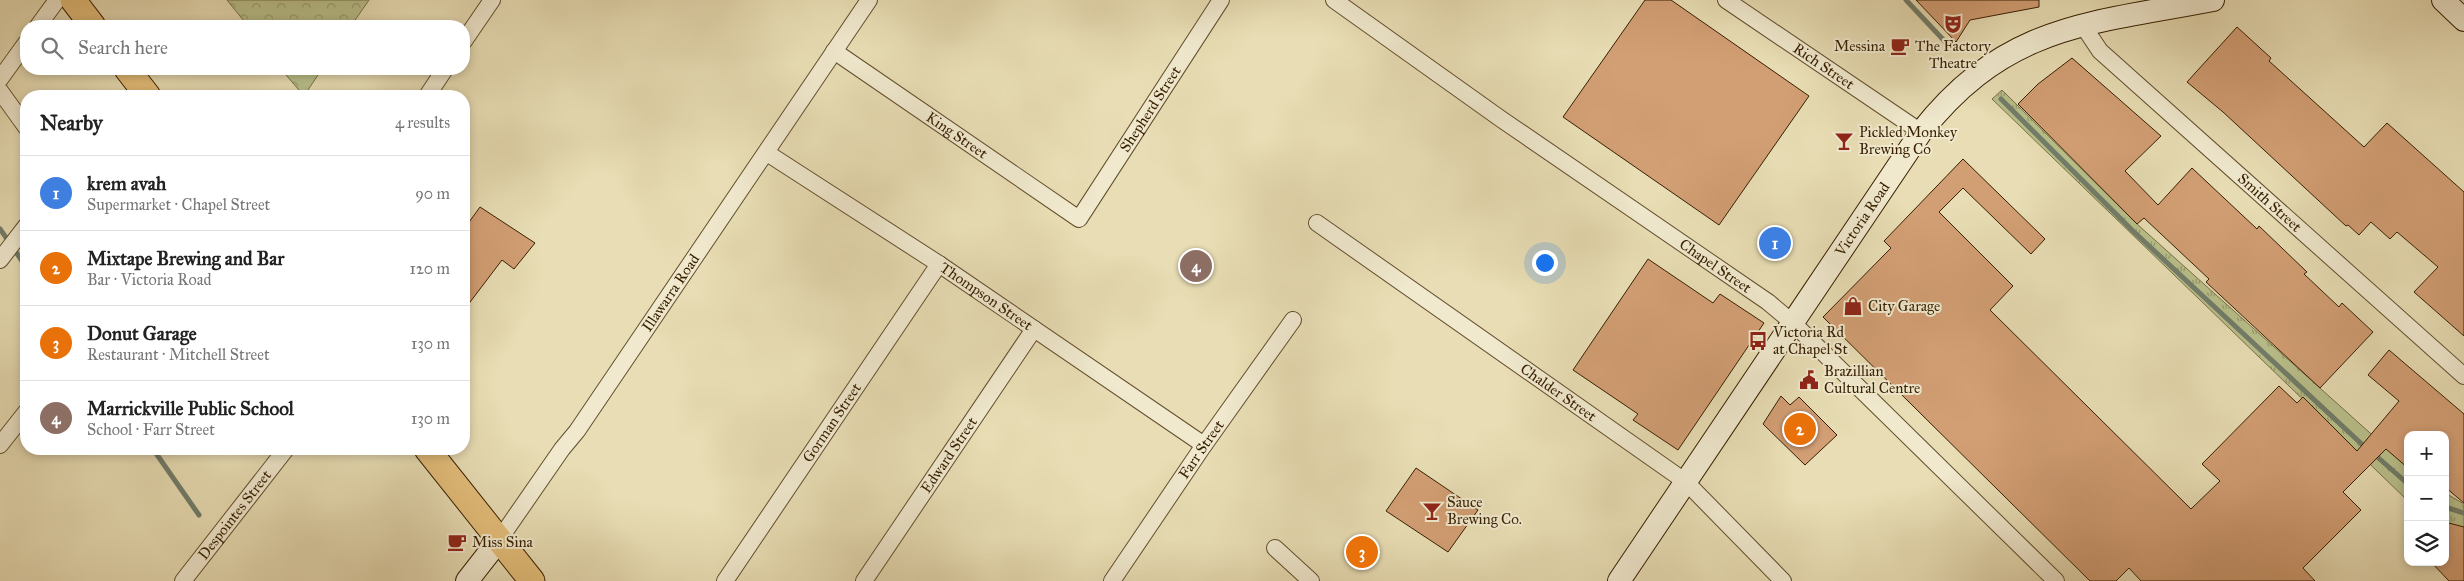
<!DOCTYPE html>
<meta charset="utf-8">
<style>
body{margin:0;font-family:"IM FELL Great Primer",serif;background:#f6f6f6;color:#222}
.controls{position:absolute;right:15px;bottom:15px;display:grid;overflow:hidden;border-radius:10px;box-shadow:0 2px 8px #0003}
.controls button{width:45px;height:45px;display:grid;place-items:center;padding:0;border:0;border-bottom:1px solid #e0e0e0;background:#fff;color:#222;font:25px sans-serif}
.you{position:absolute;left:1544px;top:262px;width:18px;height:18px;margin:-12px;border:4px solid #fff;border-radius:50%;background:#1a73e8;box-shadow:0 0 0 8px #1a73e833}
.badge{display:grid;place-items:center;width:32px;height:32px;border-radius:50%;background:#0f766e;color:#fff;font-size:16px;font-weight:700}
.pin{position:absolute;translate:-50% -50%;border:2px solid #fff;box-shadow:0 1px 5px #0006}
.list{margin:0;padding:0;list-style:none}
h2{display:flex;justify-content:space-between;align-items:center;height:65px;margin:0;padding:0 20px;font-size:21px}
h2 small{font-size:16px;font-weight:400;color:#767676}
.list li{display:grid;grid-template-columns:32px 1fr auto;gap:15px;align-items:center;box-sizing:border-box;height:75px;padding:0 20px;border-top:1px solid #e0e0e0}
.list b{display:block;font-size:19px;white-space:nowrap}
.list p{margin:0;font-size:16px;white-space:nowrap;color:#767676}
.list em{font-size:16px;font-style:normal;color:#767676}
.icon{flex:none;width:28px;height:28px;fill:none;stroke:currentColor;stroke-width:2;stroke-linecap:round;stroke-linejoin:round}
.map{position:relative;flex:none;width:2464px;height:581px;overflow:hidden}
.search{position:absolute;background:#fff;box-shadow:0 2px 8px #0003;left:20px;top:20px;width:450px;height:55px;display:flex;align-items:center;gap:12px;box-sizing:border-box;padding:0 18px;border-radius:20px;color:#767676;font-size:19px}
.panel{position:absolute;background:#fff;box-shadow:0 2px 8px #0003;left:20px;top:90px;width:450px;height:365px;border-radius:20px}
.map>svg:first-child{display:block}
.grass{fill:url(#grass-tufts);stroke:#787046}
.park{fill:url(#park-crowns);stroke:#787046}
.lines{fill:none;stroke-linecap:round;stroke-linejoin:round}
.stream{stroke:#717d6a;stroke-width:5}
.building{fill:#d29e74;stroke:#371f00}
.street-casing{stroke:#634e2d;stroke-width:18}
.secondary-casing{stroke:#371f00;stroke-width:24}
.primary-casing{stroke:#371f00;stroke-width:27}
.street{stroke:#f0e9ce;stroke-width:16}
.secondary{stroke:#f0e9ce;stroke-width:22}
.primary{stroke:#e4be7a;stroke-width:25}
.labels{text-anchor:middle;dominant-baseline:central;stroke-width:4;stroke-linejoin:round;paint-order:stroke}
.poi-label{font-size:15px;fill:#371f00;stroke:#f0e9ce;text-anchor:start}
.street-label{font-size:15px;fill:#371f00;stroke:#f0e9ce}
</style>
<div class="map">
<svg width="2464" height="581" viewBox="0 0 2464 581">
<defs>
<pattern id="grass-tufts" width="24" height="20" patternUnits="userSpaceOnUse" patternTransform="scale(1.25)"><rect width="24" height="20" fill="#b9c08b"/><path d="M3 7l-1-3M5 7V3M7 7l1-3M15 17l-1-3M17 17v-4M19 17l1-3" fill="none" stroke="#979b6f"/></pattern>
<pattern id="park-crowns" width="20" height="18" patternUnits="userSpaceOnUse" patternTransform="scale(1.25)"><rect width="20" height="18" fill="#b9c08b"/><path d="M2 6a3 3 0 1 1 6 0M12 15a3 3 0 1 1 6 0" fill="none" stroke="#979b6f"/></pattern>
</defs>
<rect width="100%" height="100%" fill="#e8ddb4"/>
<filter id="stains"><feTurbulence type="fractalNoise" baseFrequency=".004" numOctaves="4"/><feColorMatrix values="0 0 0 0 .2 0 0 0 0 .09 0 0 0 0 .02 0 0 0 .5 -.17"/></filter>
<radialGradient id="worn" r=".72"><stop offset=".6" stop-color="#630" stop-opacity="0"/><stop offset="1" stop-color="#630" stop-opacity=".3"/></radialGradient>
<path class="grass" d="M2002,90l135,134 271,243v34l-416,-402z
M2445,493l19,11v24l-19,-5z"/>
<path class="park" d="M227,0h142l-18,26h-103z
M281,69h41l-18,27z"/>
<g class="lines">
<path class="stream" d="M1906,0l45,48
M2001,99l132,132 234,218
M0,229l7,10
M16,252l10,15
M153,449l46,66
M2374,454l34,30
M2445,507l19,6"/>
</g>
<path class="building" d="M1645,0h26l138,96 -90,129 -156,-108z
M1916,0h123v7l-69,13 -14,22z
M2237,27l34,31 -2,3 95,86 23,-24 77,69v144l-50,-44 24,-25 -41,-35 -7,7 -19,-17 -12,13 -11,-10 -2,1 -123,-114 -36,-30z
M2072,58l89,78 -36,35 33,34 34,-37 65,61 2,-3 48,46 -3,2 35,33 3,-4 31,29 -53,56 -114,-106 3,-3 -65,-61 -7,6 -119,-120 20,-20z
M1963,159l82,80 -14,15 -68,-66 -24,24 74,74 -23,24 201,199 29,-28 -18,-17 77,-78 18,17 6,-6 54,54 42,-50 -31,-26 21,-25 75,64v89l-19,-16v-52h-37v33l-22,-19 -43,43 18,18 -58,58 12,13h-174l-12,-13 -13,13h-26l-267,-264 68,-69 -7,-7z
M480,207l55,36 -21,26 -12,-9 -38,50v-81z
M1648,259l65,44 7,-9 44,29 -86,127 -45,-30 5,-6 -65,-44z
M1781,396l9,9 9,-8 38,38 -32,30 -42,-41z
M1416,468l62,42 -30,42 -62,-41z
M2445,522l19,5v54h-15l-18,-19h14z"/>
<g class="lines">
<g class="street-casing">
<g id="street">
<path id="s1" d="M1334,0l167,119 267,183 25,21 263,258"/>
<path id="s2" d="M1726,0l195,132"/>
<path id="s3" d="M2082,24l18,27 364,325"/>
<path d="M38,26l19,-26"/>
<path d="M464,41l28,-41"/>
<path id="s4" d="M834,51l245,168 142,-219"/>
<path d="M0,79l26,-36"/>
<path d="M0,91l26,36"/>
<path d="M427,96l18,-27"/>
<path id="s5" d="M767,153l172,111 265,181"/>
<path id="s6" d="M1317,223l369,259 97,99"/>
<path d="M0,260l26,-34"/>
<path d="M0,445l26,-33"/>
<path id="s7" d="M499,540l63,-91 15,-18 292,-431"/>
<path d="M1275,548l36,33"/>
<path id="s8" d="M183,581l103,-132"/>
<path id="s9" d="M725,581l214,-317"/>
<path id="s10" d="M864,581l170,-252"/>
<path id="s11" d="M1112,581l92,-136 89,-125"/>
</g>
</g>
<g class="secondary-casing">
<g id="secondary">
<path d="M2443,0l21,20"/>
<path d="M467,581l32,-41"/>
<path id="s12" d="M1619,581l302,-449c85,-108 168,-108 292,-132"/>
</g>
</g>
<g class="primary-casing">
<path id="primary" d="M73,0l20,26
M127,69l21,27
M427,449l105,132"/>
</g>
<use href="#street" class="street"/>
<use href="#secondary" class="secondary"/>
<use href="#primary" class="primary"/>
</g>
<defs>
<g id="theatre-bare" transform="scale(1.5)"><path d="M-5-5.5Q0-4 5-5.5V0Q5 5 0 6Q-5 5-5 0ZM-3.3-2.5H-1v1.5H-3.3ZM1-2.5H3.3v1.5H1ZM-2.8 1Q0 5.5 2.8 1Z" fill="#8f2418" stroke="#f0e9ce" stroke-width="2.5" paint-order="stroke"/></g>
<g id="cafe-bare" transform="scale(1.5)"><path d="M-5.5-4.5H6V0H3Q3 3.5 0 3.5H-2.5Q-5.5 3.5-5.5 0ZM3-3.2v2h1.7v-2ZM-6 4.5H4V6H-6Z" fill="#8f2418" stroke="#f0e9ce" stroke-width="2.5" paint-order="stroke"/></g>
<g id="bar-bare" transform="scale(1.5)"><path d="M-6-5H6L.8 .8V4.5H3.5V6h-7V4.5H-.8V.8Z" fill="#8f2418" stroke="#f0e9ce" stroke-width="2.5" paint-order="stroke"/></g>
<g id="shop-bare" transform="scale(1.5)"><path d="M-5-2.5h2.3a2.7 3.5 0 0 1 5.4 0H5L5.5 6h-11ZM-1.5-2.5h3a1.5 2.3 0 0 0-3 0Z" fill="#8f2418" stroke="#f0e9ce" stroke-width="2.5" paint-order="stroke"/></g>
<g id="bus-bare" transform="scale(1.5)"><path d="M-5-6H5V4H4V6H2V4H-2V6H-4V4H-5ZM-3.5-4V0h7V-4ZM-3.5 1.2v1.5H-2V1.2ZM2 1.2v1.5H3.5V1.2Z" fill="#8f2418" stroke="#f0e9ce" stroke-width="2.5" paint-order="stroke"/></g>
<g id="civic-bare" transform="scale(1.5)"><path d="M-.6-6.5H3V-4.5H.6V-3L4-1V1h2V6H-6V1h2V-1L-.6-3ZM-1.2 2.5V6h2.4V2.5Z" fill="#8f2418" stroke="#f0e9ce" stroke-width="2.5" paint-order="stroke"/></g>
</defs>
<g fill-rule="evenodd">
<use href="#theatre-bare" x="1953" y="24"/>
<use href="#cafe-bare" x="1900" y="46"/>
<use href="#bar-bare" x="1844" y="141"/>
<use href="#shop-bare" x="1853" y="306"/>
<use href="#bus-bare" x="1758" y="341"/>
<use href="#civic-bare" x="1809" y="380"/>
<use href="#bar-bare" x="1432" y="511"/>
<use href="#cafe-bare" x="457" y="542"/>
</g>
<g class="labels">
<g class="poi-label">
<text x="1885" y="46" text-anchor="end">Messina</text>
<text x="1953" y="46" text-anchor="middle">The Factory<tspan x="1953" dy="17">Theatre</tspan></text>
<text x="1859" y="132">Pickled Monkey<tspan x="1859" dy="17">Brewing Co</tspan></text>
<text x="1868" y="306">City Garage</text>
<text x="1773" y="332">Victoria Rd<tspan x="1773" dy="17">at Chapel St</tspan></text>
<text x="1824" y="371">Brazillian<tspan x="1824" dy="17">Cultural Centre</tspan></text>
<text x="1447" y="502">Sauce<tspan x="1447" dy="17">Brewing Co.</tspan></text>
<text x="472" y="542">Miss Sina</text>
</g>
<g class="street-label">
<text stroke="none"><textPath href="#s2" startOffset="118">Rich Street</textPath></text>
<text stroke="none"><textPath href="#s4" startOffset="428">Shepherd Street</textPath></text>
<text stroke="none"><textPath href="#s4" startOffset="149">King Street</textPath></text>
<text stroke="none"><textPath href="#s3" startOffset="260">Smith Street</textPath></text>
<text stroke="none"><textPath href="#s12" startOffset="436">Victoria Road</textPath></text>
<text stroke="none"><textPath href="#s1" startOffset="465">Chapel Street</textPath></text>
<text stroke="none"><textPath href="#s7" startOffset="301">Illawarra Road</textPath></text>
<text stroke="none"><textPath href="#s5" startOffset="262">Thompson Street</textPath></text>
<text stroke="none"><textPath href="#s6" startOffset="295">Chalder Street</textPath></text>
<text stroke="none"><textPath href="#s9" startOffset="191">Gorman Street</textPath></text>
<text stroke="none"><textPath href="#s11" startOffset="159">Farr Street</textPath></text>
<text stroke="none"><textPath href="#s10" startOffset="152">Edward Street</textPath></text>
<text stroke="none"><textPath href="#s8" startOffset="84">Despointes Street</textPath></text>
</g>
</g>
<rect width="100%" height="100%" filter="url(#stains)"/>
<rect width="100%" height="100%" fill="url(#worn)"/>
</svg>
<div class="controls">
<button>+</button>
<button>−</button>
<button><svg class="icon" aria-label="layers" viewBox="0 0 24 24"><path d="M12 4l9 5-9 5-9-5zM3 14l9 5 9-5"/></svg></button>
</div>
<div class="you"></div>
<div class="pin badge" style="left:1775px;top:243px;background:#3f7fe0">1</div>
<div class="pin badge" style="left:1800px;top:429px;background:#e8710a">2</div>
<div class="pin badge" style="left:1362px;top:552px;background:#e8710a">3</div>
<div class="pin badge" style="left:1196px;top:266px;background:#8d6e63">4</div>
<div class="search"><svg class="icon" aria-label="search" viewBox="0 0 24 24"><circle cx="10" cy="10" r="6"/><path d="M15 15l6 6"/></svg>Search here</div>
<section class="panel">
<h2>Nearby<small>4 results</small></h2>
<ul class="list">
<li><span class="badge" style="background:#3f7fe0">1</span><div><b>krem avah</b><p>Supermarket · Chapel Street</p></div><em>90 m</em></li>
<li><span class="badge" style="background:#e8710a">2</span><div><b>Mixtape Brewing and Bar</b><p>Bar · Victoria Road</p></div><em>120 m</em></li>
<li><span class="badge" style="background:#e8710a">3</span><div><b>Donut Garage</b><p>Restaurant · Mitchell Street</p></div><em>130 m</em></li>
<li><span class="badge" style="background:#8d6e63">4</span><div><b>Marrickville Public School</b><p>School · Farr Street</p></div><em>130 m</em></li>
</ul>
</section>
</div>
